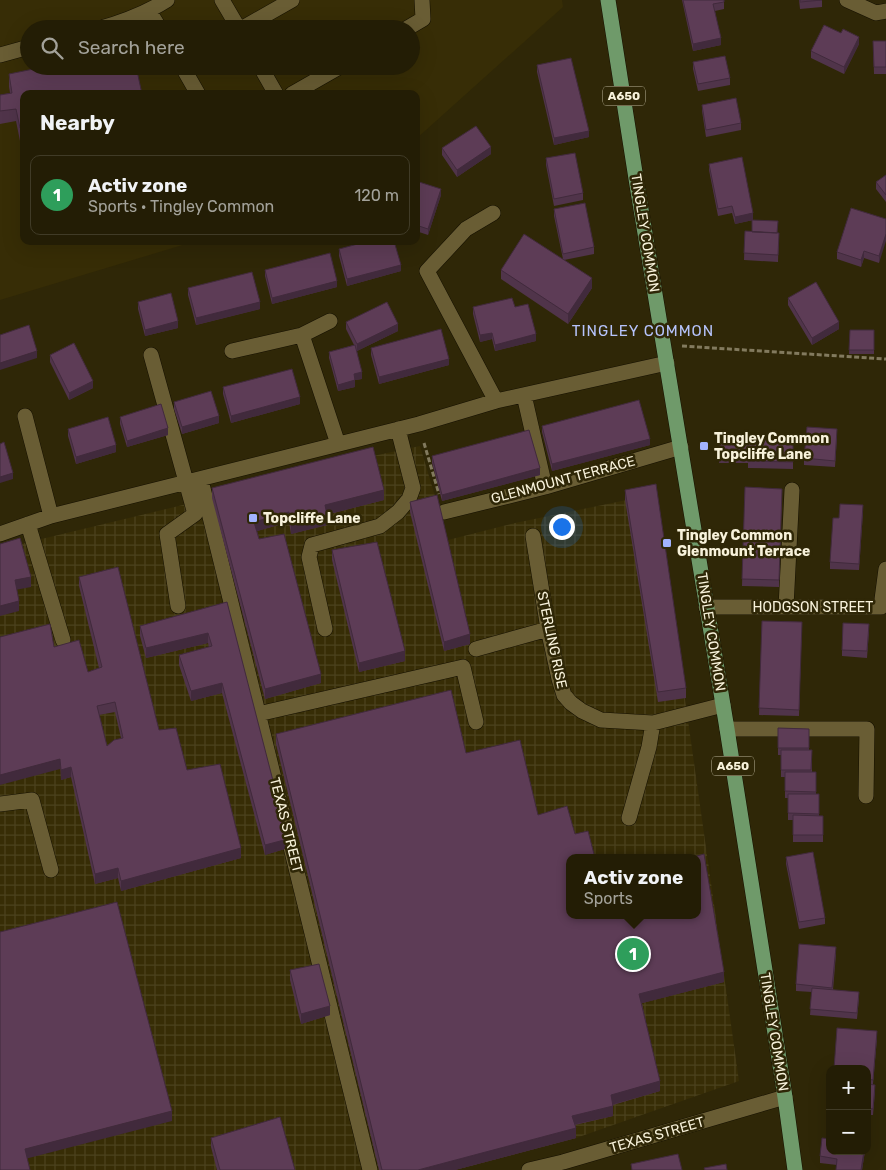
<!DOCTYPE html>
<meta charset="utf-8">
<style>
body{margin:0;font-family:Rubik,sans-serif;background:#2f2a13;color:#f1f3f6}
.controls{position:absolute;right:15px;bottom:15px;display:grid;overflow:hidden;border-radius:10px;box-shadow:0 5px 20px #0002}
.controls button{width:45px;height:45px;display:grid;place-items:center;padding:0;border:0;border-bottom:1px solid #403b27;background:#231d05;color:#f1f3f6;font:25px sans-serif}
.you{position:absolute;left:561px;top:526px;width:18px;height:18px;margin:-12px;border:4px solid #fff;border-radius:50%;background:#1a73e8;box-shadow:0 0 0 8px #1a73e833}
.badge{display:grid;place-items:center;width:32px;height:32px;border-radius:50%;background:#b45309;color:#fff;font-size:16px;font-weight:700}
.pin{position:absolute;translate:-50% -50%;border:2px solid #fff;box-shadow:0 1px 5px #0006}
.popup{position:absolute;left:566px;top:854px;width:135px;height:65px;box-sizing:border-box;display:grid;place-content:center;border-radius:10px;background:#231d05;filter:drop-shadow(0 1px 4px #0005);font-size:16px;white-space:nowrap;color:#a3a29a}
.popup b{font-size:19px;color:#f1f3f6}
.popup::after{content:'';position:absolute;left:50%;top:100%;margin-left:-10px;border:10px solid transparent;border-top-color:#231d05}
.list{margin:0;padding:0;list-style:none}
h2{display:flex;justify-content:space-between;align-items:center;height:65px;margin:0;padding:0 20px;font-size:21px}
h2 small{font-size:16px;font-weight:400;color:#a3a29a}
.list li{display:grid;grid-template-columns:32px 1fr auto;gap:15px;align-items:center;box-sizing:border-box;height:80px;margin:0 10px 10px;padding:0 10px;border:1px solid #403b27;border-radius:10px}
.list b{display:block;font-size:19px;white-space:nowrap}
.list p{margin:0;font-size:16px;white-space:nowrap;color:#a3a29a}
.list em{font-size:16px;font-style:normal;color:#a3a29a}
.icon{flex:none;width:28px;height:28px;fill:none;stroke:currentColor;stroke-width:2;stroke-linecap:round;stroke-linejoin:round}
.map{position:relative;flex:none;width:886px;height:1170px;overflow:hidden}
.search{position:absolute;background:#231d05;box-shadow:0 5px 20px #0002;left:20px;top:20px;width:400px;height:55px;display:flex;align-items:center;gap:12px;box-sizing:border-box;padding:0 18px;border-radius:28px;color:#a3a29a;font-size:19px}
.panel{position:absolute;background:#231d05;box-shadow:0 5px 20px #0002;left:20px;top:90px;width:400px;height:155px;border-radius:10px}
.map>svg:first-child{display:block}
.built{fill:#372d06;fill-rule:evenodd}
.industrial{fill:url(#industrial-grid);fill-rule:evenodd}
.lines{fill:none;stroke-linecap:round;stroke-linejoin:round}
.minor-casing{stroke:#151000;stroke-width:16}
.major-casing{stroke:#151000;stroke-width:16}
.path{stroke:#827a5e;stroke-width:3;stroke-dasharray:5 2.5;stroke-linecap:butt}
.minor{stroke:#695d34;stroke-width:15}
.major{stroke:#6f9a6a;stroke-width:15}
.wall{fill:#50344a;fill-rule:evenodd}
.shaded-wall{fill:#412a3c}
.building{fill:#5d3c56;stroke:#412a3c;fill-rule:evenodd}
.poi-dot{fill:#a2b2fd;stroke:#2f2707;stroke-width:2}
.labels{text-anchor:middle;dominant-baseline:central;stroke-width:5;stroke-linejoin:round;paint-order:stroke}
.shield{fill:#2f2707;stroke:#bcb59b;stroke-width:1}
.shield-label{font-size:12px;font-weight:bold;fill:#f8f2db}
.street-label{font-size:14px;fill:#f8f2db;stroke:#2f2707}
.poi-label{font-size:14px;font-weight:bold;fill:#f8f2db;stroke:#2f2707;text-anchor:start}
.neighbourhood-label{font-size:15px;letter-spacing:1px;fill:#b6c3fb;stroke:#2f2707}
</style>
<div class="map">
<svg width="886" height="1170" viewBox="0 0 886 1170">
<defs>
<pattern id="industrial-grid" width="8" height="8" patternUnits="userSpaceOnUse" patternTransform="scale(1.25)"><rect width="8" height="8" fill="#372d06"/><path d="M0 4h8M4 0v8" fill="none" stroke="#4b421e"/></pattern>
</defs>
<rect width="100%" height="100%" fill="#2f2707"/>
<path class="built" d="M0,0h562l1,7 -147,132v-45h-392v147h172l-196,59zM29,29h382v37h-382z"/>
<path class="industrial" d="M420,446l28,94 67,-17 141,-29 83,587 -163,57 -121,32h-455v-621l212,-51 161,-42zM569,858h128v57h-128z"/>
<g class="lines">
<g class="minor-casing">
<path id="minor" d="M222,0l17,29
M847,0l29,13 10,-2
M149,11l11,18
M98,29c25,-7 47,-15 69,-29
M241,29l51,-29
M406,29l17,-10 -1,-19
M0,55l29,-8
M182,66l16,28
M260,66l16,28
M292,94l49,-28
M493,213l-27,16 -39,42 69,130
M330,321l-28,14 36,109
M232,351l70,-16
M151,355l44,159 -28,20 11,72
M524,395l21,92
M25,416l26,100
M201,480l169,690
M444,512l101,-25 136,-40
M28,524l35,116
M0,534l51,-18 368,-92 77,-23 171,-38
M533,536l15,93 11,50 5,16 7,8 11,8 19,9 52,3 70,-18
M706,607h175l5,-38
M786,607l6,-117
M325,629l-16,-72 3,-12 68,-19 18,-14 11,-13 4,-11 -15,-59
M476,649l72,-20
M258,714l205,-47 13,55
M727,729h140l-1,67
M0,804l32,-4 19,70
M629,818l20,-71 4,-24
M529,1170l34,-8 222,-65"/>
</g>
<g class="major-casing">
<path id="major" d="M608,0l29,185 90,544 58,368 10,73"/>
</g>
<path class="path" d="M682,346l204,13
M424,443l15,51"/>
<use href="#minor" class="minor"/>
<use href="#major" class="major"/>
</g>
<path class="wall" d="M682,0h42v9l-9,2 6,34 -28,6z
M799,0h23v7l-22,2z
M841,33l18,11 -15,30 -33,-16v-7z
M873,41h13v33h-12z
M693,62l37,16v7l-32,6 -5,-22z
M537,65l52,72 -35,8 -17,-73z
M9,74l15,20v46l-4,1 -4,-20 -16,3v-29l10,-2 -1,-6z
M702,105l39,18v7l-35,7 -4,-26z
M442,148l49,6 -34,23 -15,-22z
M546,158l37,35v7l-29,6 -8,-41z
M709,164l44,56 -18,4 -3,-11 -14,3 -9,-46z
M886,175v27l-10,-13v-7z
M416,181l25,14 -13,40 -12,-4z
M554,209l40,38v7l-30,6 28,28 -24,36 -67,-45v-9l62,-11 -9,-43z
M886,219l-7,44 -15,-5 -3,9 -24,-8v-7z
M745,231l34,2 -1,29 -34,-2z
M339,249l62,22 -54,15 -8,-30z
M265,270l72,17 -65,17 -7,-28z
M188,288l72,21 -64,16 -8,-30z
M788,298l51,31 -27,16 -24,-40z
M138,302l40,26 -33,8 -7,-27z
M473,307h42l21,34 -41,10 -3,-12 -12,3 -7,-28z
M346,322l52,9 -41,20 5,28 -7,1v7l-17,4 -9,-33v-6l25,-7 -8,-16z
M850,330h24v24h-25z
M371,348l78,17 -70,19 -8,-29z
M50,355l43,33 -24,12 -19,-38z
M223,387l77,17 -69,19 -8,-29z
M174,402l45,21 -37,11 -8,-25z
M120,417l48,18 -41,12 -7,-23z
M542,426l108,19 -98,26 -10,-39z
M68,429l48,23 -40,12 -8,-28z
M837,436l-2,31 -31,-2v-7z
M720,437l29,3h44v29l-45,-1v-5h-29z
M432,456l108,19 -98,26 -10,-38z
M745,487l37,2 -3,98 -37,-1z
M212,488l172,12 -58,15 1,10 -36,9 -2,-12 -32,9 2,8 62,144 -56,16 -53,-201z
M625,490l61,198v10l-28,4 -33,-202z
M410,502l60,142 -26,7 -34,-139z
M863,512l-4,58 -29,-1v-7l9,-44z
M332,550l73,111 -46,11 -27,-112z
M79,577l80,153 28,40 54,88 -120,33 -3,-13 -23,6 -24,-107 -10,3 -7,-133 34,25 11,-4 -20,-82zM115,712l6,26 -14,8 -8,-31z
M227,602l61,246 -23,7 -43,-162 -31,8 -12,-36v-10l30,-8 -1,-4 -62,15 -6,-22v-10z
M762,621l40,1 -3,94 -40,-1z
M869,631l-2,27 -25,-2v-6z
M778,728l31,1v21h3v22h4v22h3v22h4v26h-30v-22h-5v-22h-3v-21h-4v-22h-3z
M276,734l190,19 72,62 31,43 155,124 -82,21 18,88 -47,14v11l-38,9 1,13 -121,32h-76l-103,-426z
M786,857l39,61v6l-26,5 -13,-65z
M836,954l-3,36 26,8 -2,21 -47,-4 2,-23 -16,-1v-7z
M290,970l40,45 -29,9 -11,-44z
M877,1038l-4,46 2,7 -2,24h-6v-46z
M830,1081v31h-2z
M211,1138l84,32h-78l-6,-23z
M865,1151l-3,19h-26l1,-5 -17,-2v-7z"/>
<path class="shaded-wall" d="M859,37v7l-15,30v-7z
M721,38v7l-28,6v-7z
M589,131v6l-35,8v-7z
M491,147v7l-34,23v-7z
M441,189v6l-13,40v-6z
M753,213v7l-18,4v-7z
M886,234v7l-7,22v-7z
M864,251v7l-3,9v-7z
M401,265v6l-54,15v-7z
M592,278v10l-24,36v-10z
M337,281v6l-65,17v-6z
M260,302v7l-64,16v-7z
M178,321v7l-33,8v-6z
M839,322v7l-27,16v-7z
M398,324v7l-41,20v-7z
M492,333v6l-12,3v-7z
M536,334v7l-41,10v-6z
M37,351v7l-37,12v-7z
M449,359v6l-70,19v-7z
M362,372v7l-7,1v7l-17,4v-6l16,-11z
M93,381v7l-24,12v-7z
M300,397v7l-69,19v-7z
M219,416v7l-37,11v-7z
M168,428v7l-41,12v-6z
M650,439v6l-98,26v-7z
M116,445v7l-40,12v-7z
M540,468v7l-98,26v-6z
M13,473v6l-13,4v-6z
M384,490v10l-59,15v-10z
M289,512v10l-35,10v-10z
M327,515v10l-36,9v-10z
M31,577v10l-16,3v-10z
M19,601v10l-19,5v-10z
M208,633v10l-62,15v-10z
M470,634v10l-26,7v-9z
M405,651v10l-46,11v-9z
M321,674v9l-56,16v-10z
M222,683v10l-31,8v-10z
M60,759v10l-60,16v-10z
M71,767v10l-10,3v-10z
M288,839v9l-23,7v-10z
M241,848v10l-120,33v-10z
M118,868v10l-23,6v-10z
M724,972v10l-85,22v-10z
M330,1006v9l-29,9v-10z
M660,1081v10l-49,14v-10z
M613,1106v10l-41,9v-9z
M172,1111v10l-147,38v-10z
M576,1128v10l-121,32h-37z
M864,1151h1l-3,19h-1z"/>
<path class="building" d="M683,0h41v2l-11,2 8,34 -28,6z
M800,0h22l-22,2z
M824,25l17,8 2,-4 16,8 -15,30 -33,-16z
M873,41h13v26h-12z
M725,56l5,22 -32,6 -5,-22z
M571,58l18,73 -35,7 -17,-73z
M48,66h88l6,28h-118v33l-4,1 -4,-19 -16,2v-16l12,-2 -3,-19z
M736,98l5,25 -35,7 -4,-25z
M476,126l15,21 -34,23 -15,-22z
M575,153l8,40 -29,6 -8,-41z
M742,157l11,56 -18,4 -3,-11 -14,3 -9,-45z
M886,175v20l-10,-13z
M416,181l25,8 -13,40 -12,-4z
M585,203l9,44 -31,7 -9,-45z
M851,208l35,11v15l-7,22 -15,-5 -3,9 -24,-8z
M752,220l26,1 -1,12 -25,-1z
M745,231l34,2 -1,22 -34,-2z
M524,234l68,44 -24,36 -67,-44z
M369,241h25l7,24 -54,14 -8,-30z
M330,253l7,28 -65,17 -7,-28z
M252,272l8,30 -64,16 -8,-30z
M816,282l23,40 -27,16 -24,-40z
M171,293l7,28 -33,9 -7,-28z
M512,298l3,9 13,-3 8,30 -41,11 -3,-12 -12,2 -7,-28z
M387,302l11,22 -41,20 -11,-22z
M29,325l8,26 -37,12v-28z
M441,329l8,30 -70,18 -8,-29z
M850,330h24v20h-25z
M74,343l19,38 -24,12 -19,-38z
M355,345l7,27 -8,2 1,6 -17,5 -9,-33z
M292,369l8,28 -69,19 -8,-29z
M211,391l8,25 -37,11 -8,-25z
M639,400l11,39 -98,25 -10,-38z
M161,404l7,24 -41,13 -7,-24z
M108,417l8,28 -40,12 -8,-28z
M807,427l30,2 -2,32 -31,-3z
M529,430l11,38 -98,27 -10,-39z
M720,437h29v3h44v22l-45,-1v-4l-29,-1z
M4,442l9,31 -13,4v-33z
M373,447l11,43 -59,15 2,10 -36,9 -2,-12 -35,10 5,17 25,-5 37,140 -56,15 -53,-201z
M656,484l30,204 -28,4 -33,-202z
M745,487l37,2 -3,91 -37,-1z
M437,495l33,139 -26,8 -34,-140z
M840,504l23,1 -4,59 -29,-2 3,-44h6z
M20,538l11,39 -16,3 4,21 -19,5v-62z
M377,542l28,109 -46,12 -27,-113z
M118,567l41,163 17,-2 11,42 33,-6 21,84 -120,33 -3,-13 -23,6 -24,-107 -10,3 -1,-11 -60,16v-138l50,-13 4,23 25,-7 9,32 14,-5 -23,-90zM115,702l8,36 -9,2 -7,6 -10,-40z
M227,602l61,237 -23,6 -43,-162 -31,8 -12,-36 33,-9 -4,-13 -62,15 -6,-22z
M762,621l40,1 -3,88 -40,-2z
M843,623l26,1 -2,27 -25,-1z
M451,690l15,63 54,-13 18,75 29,-9 8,28 13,-3 7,27h-26v57h128v-57h-7l14,-4 20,118 -85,22 21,87 -49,14 2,11 -41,10 4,12 -158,42h-36l-106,-436z
M778,728l31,1v19h-31z
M781,750h31l-1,20h-30z
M785,772h31v20l-31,-1z
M788,794h31v20l-31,-1z
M793,815l30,1v19h-30z
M813,852l12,66 -26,4 -13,-65z
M117,902l55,209 -147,38 5,21h-30v-238z
M799,944l37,3 -4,41 -36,-4z
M319,964l11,42 -29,8 -11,-44z
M812,988l47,4 -2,21 -47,-4z
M837,1028l40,3 -4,49 -6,-1v-10h-33z
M830,1081v24h-2z
M867,1084l8,1 -2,24 -6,-1z
M280,1117l15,53h-75l-9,-32z
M822,1138l8,1v12h34l-3,19h-25l1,-11 -17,-3z
M678,1154l4,16h-50l-1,-6z
M726,1164l1,6h-22l-1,-2z"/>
<g class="poi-dot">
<rect x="699" y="441" width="10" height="10" rx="2.5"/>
<rect x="248" y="513" width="10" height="10" rx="2.5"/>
<rect x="662" y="538" width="10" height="10" rx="2.5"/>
</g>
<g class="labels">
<g class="shield">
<rect x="603" y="86.5" width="42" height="19" rx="4"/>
<rect x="712" y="756.5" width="42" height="19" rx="4"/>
</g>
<g class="shield-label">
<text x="624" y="96">A650</text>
<text x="733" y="766">A650</text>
</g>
<g class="street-label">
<text transform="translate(645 233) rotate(81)">TINGLEY COMMON</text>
<text transform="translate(563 480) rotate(-15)">GLENMOUNT TERRACE</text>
<text x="813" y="607">HODGSON STREET</text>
<text transform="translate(711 632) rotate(81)">TINGLEY COMMON</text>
<text transform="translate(552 640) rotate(78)">STERLING RISE</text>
<text transform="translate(286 825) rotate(76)">TEXAS STREET</text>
<text transform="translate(774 1032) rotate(81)">TINGLEY COMMON</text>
<text transform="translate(657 1135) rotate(-16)">TEXAS STREET</text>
</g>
<g class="poi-label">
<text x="714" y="438">Tingley Common<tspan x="714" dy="16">Topcliffe Lane</tspan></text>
<text x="263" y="518">Topcliffe Lane</text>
<text x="677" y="535">Tingley Common<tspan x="677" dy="16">Glenmount Terrace</tspan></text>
</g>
<g class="neighbourhood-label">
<text x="643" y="331">TINGLEY COMMON</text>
</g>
</g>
</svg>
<div class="controls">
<button>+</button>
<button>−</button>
</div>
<div class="you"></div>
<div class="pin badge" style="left:633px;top:954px;background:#2e9e5b">1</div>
<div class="popup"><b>Activ zone</b>Sports</div>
<div class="search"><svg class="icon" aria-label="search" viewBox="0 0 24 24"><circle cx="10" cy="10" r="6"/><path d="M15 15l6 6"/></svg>Search here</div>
<section class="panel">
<h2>Nearby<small></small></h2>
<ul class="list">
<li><span class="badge" style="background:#2e9e5b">1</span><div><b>Activ zone</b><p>Sports · Tingley Common</p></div><em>120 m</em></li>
</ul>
</section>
</div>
